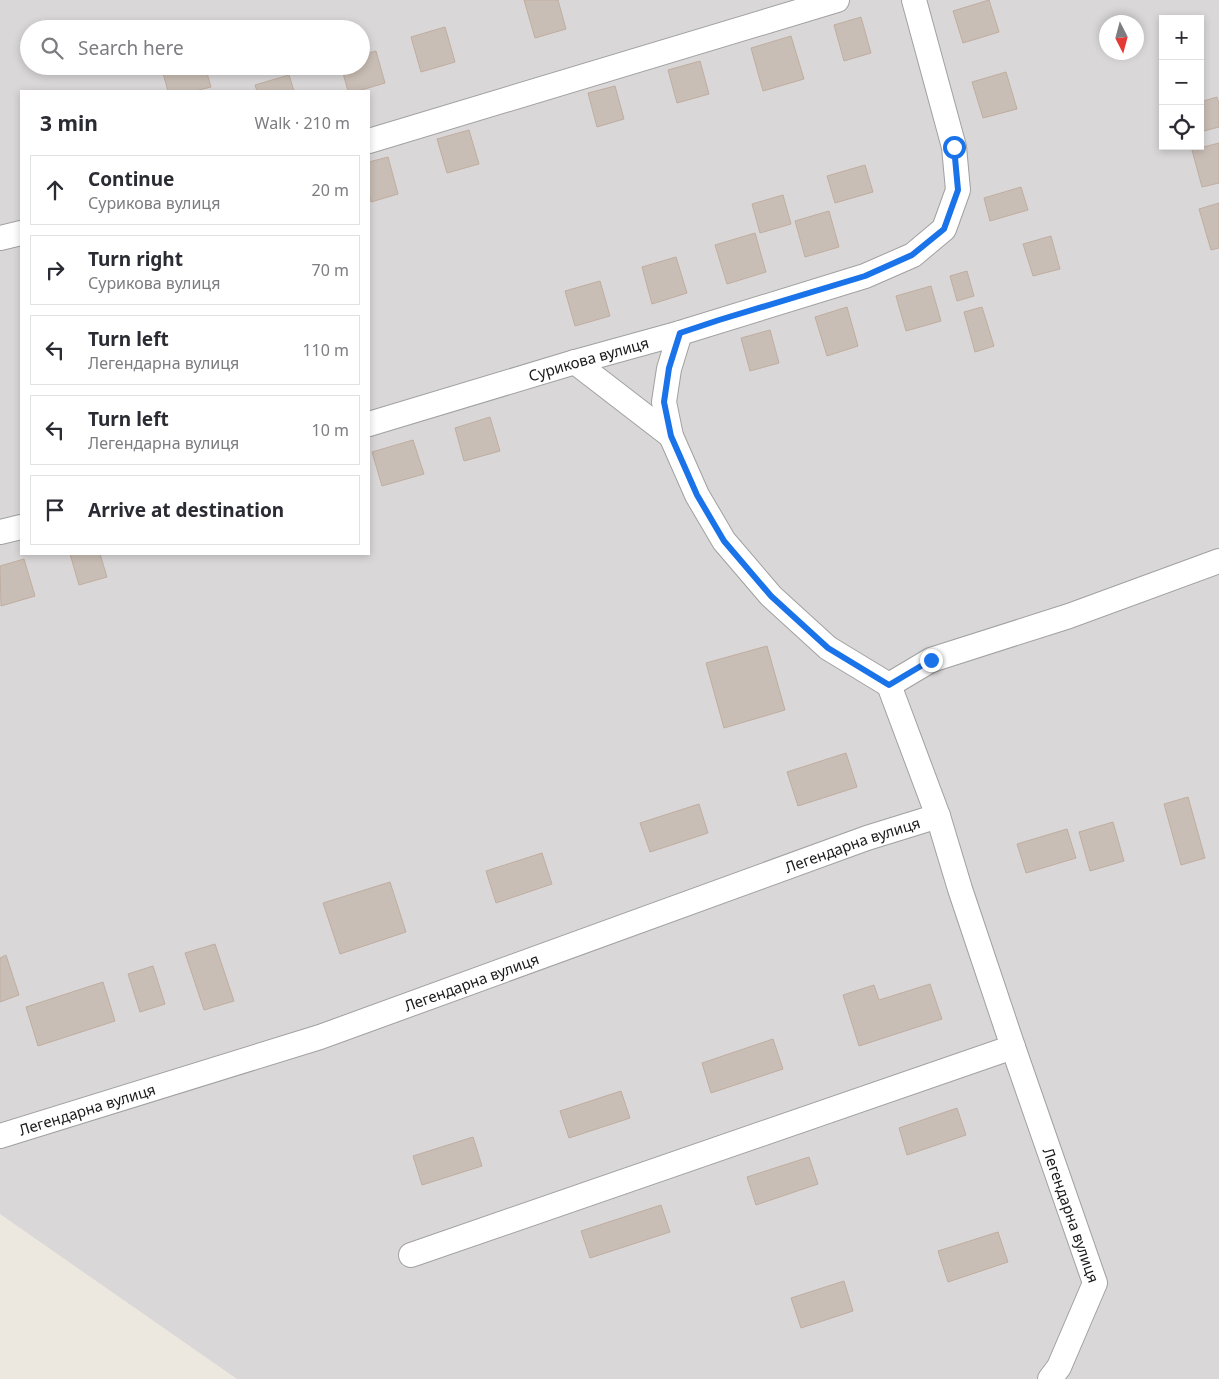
<!DOCTYPE html>
<meta charset="utf-8">
<style>
body{margin:0;font-family:"Noto Sans",sans-serif;background:#f2f2f3;color:#2b2b33}
.controls{position:absolute;right:15px;top:15px;display:grid;overflow:hidden;border-radius:0px;box-shadow:0 2px 8px #0003}
.controls button{width:45px;height:45px;display:grid;place-items:center;padding:0;border:0;border-bottom:1px solid #e1e1e2;background:#fff;color:#2b2b33;font:25px sans-serif}
.compass{position:absolute;left:1099px;top:15px;width:45px;height:45px;border-radius:50%;background:#fff;box-shadow:0 2px 8px #0003;rotate:174deg}
.stop{position:absolute;width:15px;height:15px;margin:-11px;border:4px solid #1a73e8;border-radius:50%;background:#fff}
.stop.end{background:#1a73e8;border-color:#fff;box-shadow:0 1px 5px #0008}
.list{margin:0;padding:0;list-style:none}
h2{display:flex;justify-content:space-between;align-items:center;height:65px;margin:0;padding:0 20px;font-size:21px}
h2 small{font-size:16px;font-weight:400;color:#7c7c81}
.list li{display:grid;grid-template-columns:32px 1fr auto;gap:15px;align-items:center;box-sizing:border-box;height:70px;margin:0 10px 10px;padding:0 10px;border:1px solid #e1e1e2;border-radius:0px}
.list b{display:block;font-size:19px;white-space:nowrap}
.list p{margin:0;font-size:16px;white-space:nowrap;color:#7c7c81}
.list em{font-size:16px;font-style:normal;color:#7c7c81}
.icon{flex:none;width:28px;height:28px;fill:none;stroke:currentColor;stroke-width:2;stroke-linecap:round;stroke-linejoin:round}
.map{position:relative;flex:none;width:1219px;height:1379px;overflow:hidden}
.search{position:absolute;background:#fff;box-shadow:0 2px 8px #0003;left:20px;top:20px;width:350px;height:55px;display:flex;align-items:center;gap:12px;box-sizing:border-box;padding:0 18px;border-radius:28px;color:#7c7c81;font-size:19px}
.panel{position:absolute;background:#fff;box-shadow:0 2px 8px #0003;left:20px;top:90px;width:350px;height:465px;border-radius:0px}
.map>svg:first-child{display:block}
.residential{fill:#d9d7d7;fill-rule:evenodd}
.building{fill:#c9beb5;stroke:#c0ada0}
.lines{fill:none;stroke-linecap:round;stroke-linejoin:round}
.street-casing{stroke:#a1a1a1;stroke-width:26}
.street{stroke:#fff;stroke-width:24}
.route{stroke:#1a73e8;stroke-width:6}
.labels{text-anchor:middle;dominant-baseline:central;stroke-width:4;stroke-linejoin:round;paint-order:stroke}
.street-label{font-size:15px;fill:#1a1a1a;stroke:#fff}
</style>
<div class="map">
<svg width="1219" height="1379" viewBox="0 0 1219 1379">
<rect width="100%" height="100%" fill="#ede8df"/>
<path class="residential" d="M0,0h1219v1379h-982l-237,-165zM1163,19h37v127h-37zM1106,22h30v30h-30zM29,29h332v37h-332zM21,91h348v463h-348z"/>
<path class="building" d="M524,0h34l8,29 -31,9z
M989,0l10,32 -36,11 -10,-32z
M861,17l10,36 -27,8 -10,-36z
M445,27l10,35 -34,10 -10,-35z
M791,36l13,43 -41,12 -12,-43z
M376,51l9,32 -27,8h-10l-7,-25h20v-11z
M700,61l9,33 -32,9 -9,-33z
M161,66h44l6,21 -16,4h-27z
M1006,72l11,37 -34,9 -11,-36z
M289,75l5,16h-37l-2,-6z
M615,86l9,33 -27,8 -9,-34z
M1217,97l2,7v23l-19,5v-30z
M469,130l10,34 -32,9 -10,-34z
M1219,143v40l-17,4 -10,-37z
M388,157l10,37 -27,8 -2,-8v-32z
M865,165l8,27 -38,11 -8,-27z
M1021,187l7,23 -38,11 -6,-23z
M783,195l8,29 -31,9 -8,-29z
M1219,203v45l-8,2 -12,-41z
M829,211l10,36 -34,10 -10,-36z
M755,233l11,39 -39,12 -12,-39z
M1051,236l9,33 -27,7 -10,-32z
M676,257l11,36 -35,11 -10,-37z
M967,271l7,25 -17,5 -7,-25z
M600,281l10,35 -35,10 -10,-35z
M931,286l10,35 -35,10 -10,-35z
M847,307l11,39 -31,10 -12,-39z
M982,307l12,39 -19,6 -11,-40z
M770,330l9,33 -29,8 -9,-33z
M490,417l10,34 -36,10 -9,-33z
M413,440l11,34 -42,12 -10,-34z
M70,554h30l7,23 -28,8z
M24,559l11,37 -34,10 -1,-40z
M767,646l18,64 -61,18 -18,-65z
M846,753l11,34 -59,19 -11,-34z
M1188,797l17,61 -24,7 -17,-61z
M699,804l9,29 -58,19 -10,-29z
M1113,822l11,39 -34,10 -11,-39z
M1067,829l9,29 -50,15 -9,-29z
M542,853l10,31 -56,19 -10,-32z
M390,882l16,50 -66,22 -17,-51z
M215,944l19,57 -30,9 -19,-57z
M6,955l13,40 -19,7v-44z
M153,966l12,38 -25,8 -12,-38z
M103,982l12,39 -77,25 -12,-39z
M930,984l12,35 -83,27 -16,-51 31,-10 5,15z
M773,1039l10,30 -72,24 -9,-30z
M621,1091l9,27 -61,20 -9,-27z
M957,1108l9,27 -59,20 -8,-27z
M473,1137l9,29 -60,19 -9,-29z
M809,1157l9,27 -62,21 -9,-28z
M661,1205l9,27 -80,26 -9,-27z
M998,1232l10,30 -60,20 -10,-31z
M844,1281l9,30 -52,17 -10,-30z"/>
<g class="lines">
<g class="street-casing">
<g id="street">
<path d="M369,141l468,-141"/>
<path d="M0,238l21,-5"/>
<path id="s1" d="M680,333l-11,36 -5,33 7,34 26,59 27,46 47,55 57,52 61,37 49,131 22,73 53,158 82,236 -36,84 -9,12"/>
<path d="M575,362l96,74"/>
<path id="s2" d="M369,424l206,-62 105,-29 185,-57 48,-21 31,-26 14,-39 -4,-43 -40,-147"/>
<path d="M0,532l21,-5"/>
<path d="M889,685l42,-25 138,-44 150,-55"/>
<path id="s3" d="M0,1136l320,-99 547,-199 71,-22"/>
<path d="M411,1255l602,-208"/>
</g>
</g>
<use href="#street" class="street"/>
</g>
<g class="lines">
<path class="route" d="M931,660l-42,25 -61,-37 -57,-52 -47,-55 -27,-46 -26,-59 -7,-34 5,-34 11,-35 39,-13 146,-44 47,-21 32,-26 14,-39 -4,-43"/>
</g>
<g class="labels">
<g class="street-label">
<text stroke="none"><textPath href="#s2" startOffset="229">Сурикова вулиця</textPath></text>
<text stroke="none"><textPath href="#s3" startOffset="901">Легендарна вулиця</textPath></text>
<text stroke="none"><textPath href="#s3" startOffset="496">Легендарна вулиця</textPath></text>
<text stroke="none"><textPath href="#s3" startOffset="91">Легендарна вулиця</textPath></text>
<text stroke="none"><textPath href="#s1" startOffset="1005">Легендарна вулиця</textPath></text>
</g>
</g>
</svg>
<div class="controls">
<button>+</button>
<button>−</button>
<button><svg class="icon" aria-label="locate" viewBox="0 0 24 24"><circle cx="12" cy="12" r="6"/><path d="M12 2v4M12 18v4M2 12h4M18 12h4"/></svg></button>
</div>
<svg class="compass" viewBox="-18 -18 36 36"><path d="M0-13l5 13h-10z" fill="#e53935"/><path d="M0 13l5-13h-10z" fill="#7c7c81"/></svg>
<div class="stop" style="left:954px;top:147px"></div>
<div class="stop end" style="left:931px;top:660px"></div>
<div class="search"><svg class="icon" aria-label="search" viewBox="0 0 24 24"><circle cx="10" cy="10" r="6"/><path d="M15 15l6 6"/></svg>Search here</div>
<section class="panel">
<h2>3 min<small>Walk · 210 m</small></h2>
<ul class="list">
<li><svg class="icon" aria-label="ahead" viewBox="0 0 24 24"><path d="M12 20V5M6 11l6-6 6 6"/></svg><div><b>Continue</b><p>Сурикова вулиця</p></div><em>20 m</em></li>
<li><svg class="icon" aria-label="right" viewBox="0 0 24 24"><path d="M7 20v-9h11M14 6l5 5-5 5"/></svg><div><b>Turn right</b><p>Сурикова вулиця</p></div><em>70 m</em></li>
<li><svg class="icon" aria-label="left" viewBox="0 0 24 24"><path d="M17 20v-9H6M10 6l-5 5 5 5"/></svg><div><b>Turn left</b><p>Легендарна вулиця</p></div><em>110 m</em></li>
<li><svg class="icon" aria-label="left" viewBox="0 0 24 24"><path d="M17 20v-9H6M10 6l-5 5 5 5"/></svg><div><b>Turn left</b><p>Легендарна вулиця</p></div><em>10 m</em></li>
<li><svg class="icon" aria-label="arrive" viewBox="0 0 24 24"><path d="M6 21V4h12l-3 4 3 4H6"/></svg><div><b>Arrive at destination</b></div></li>
</ul>
</section>
</div>
